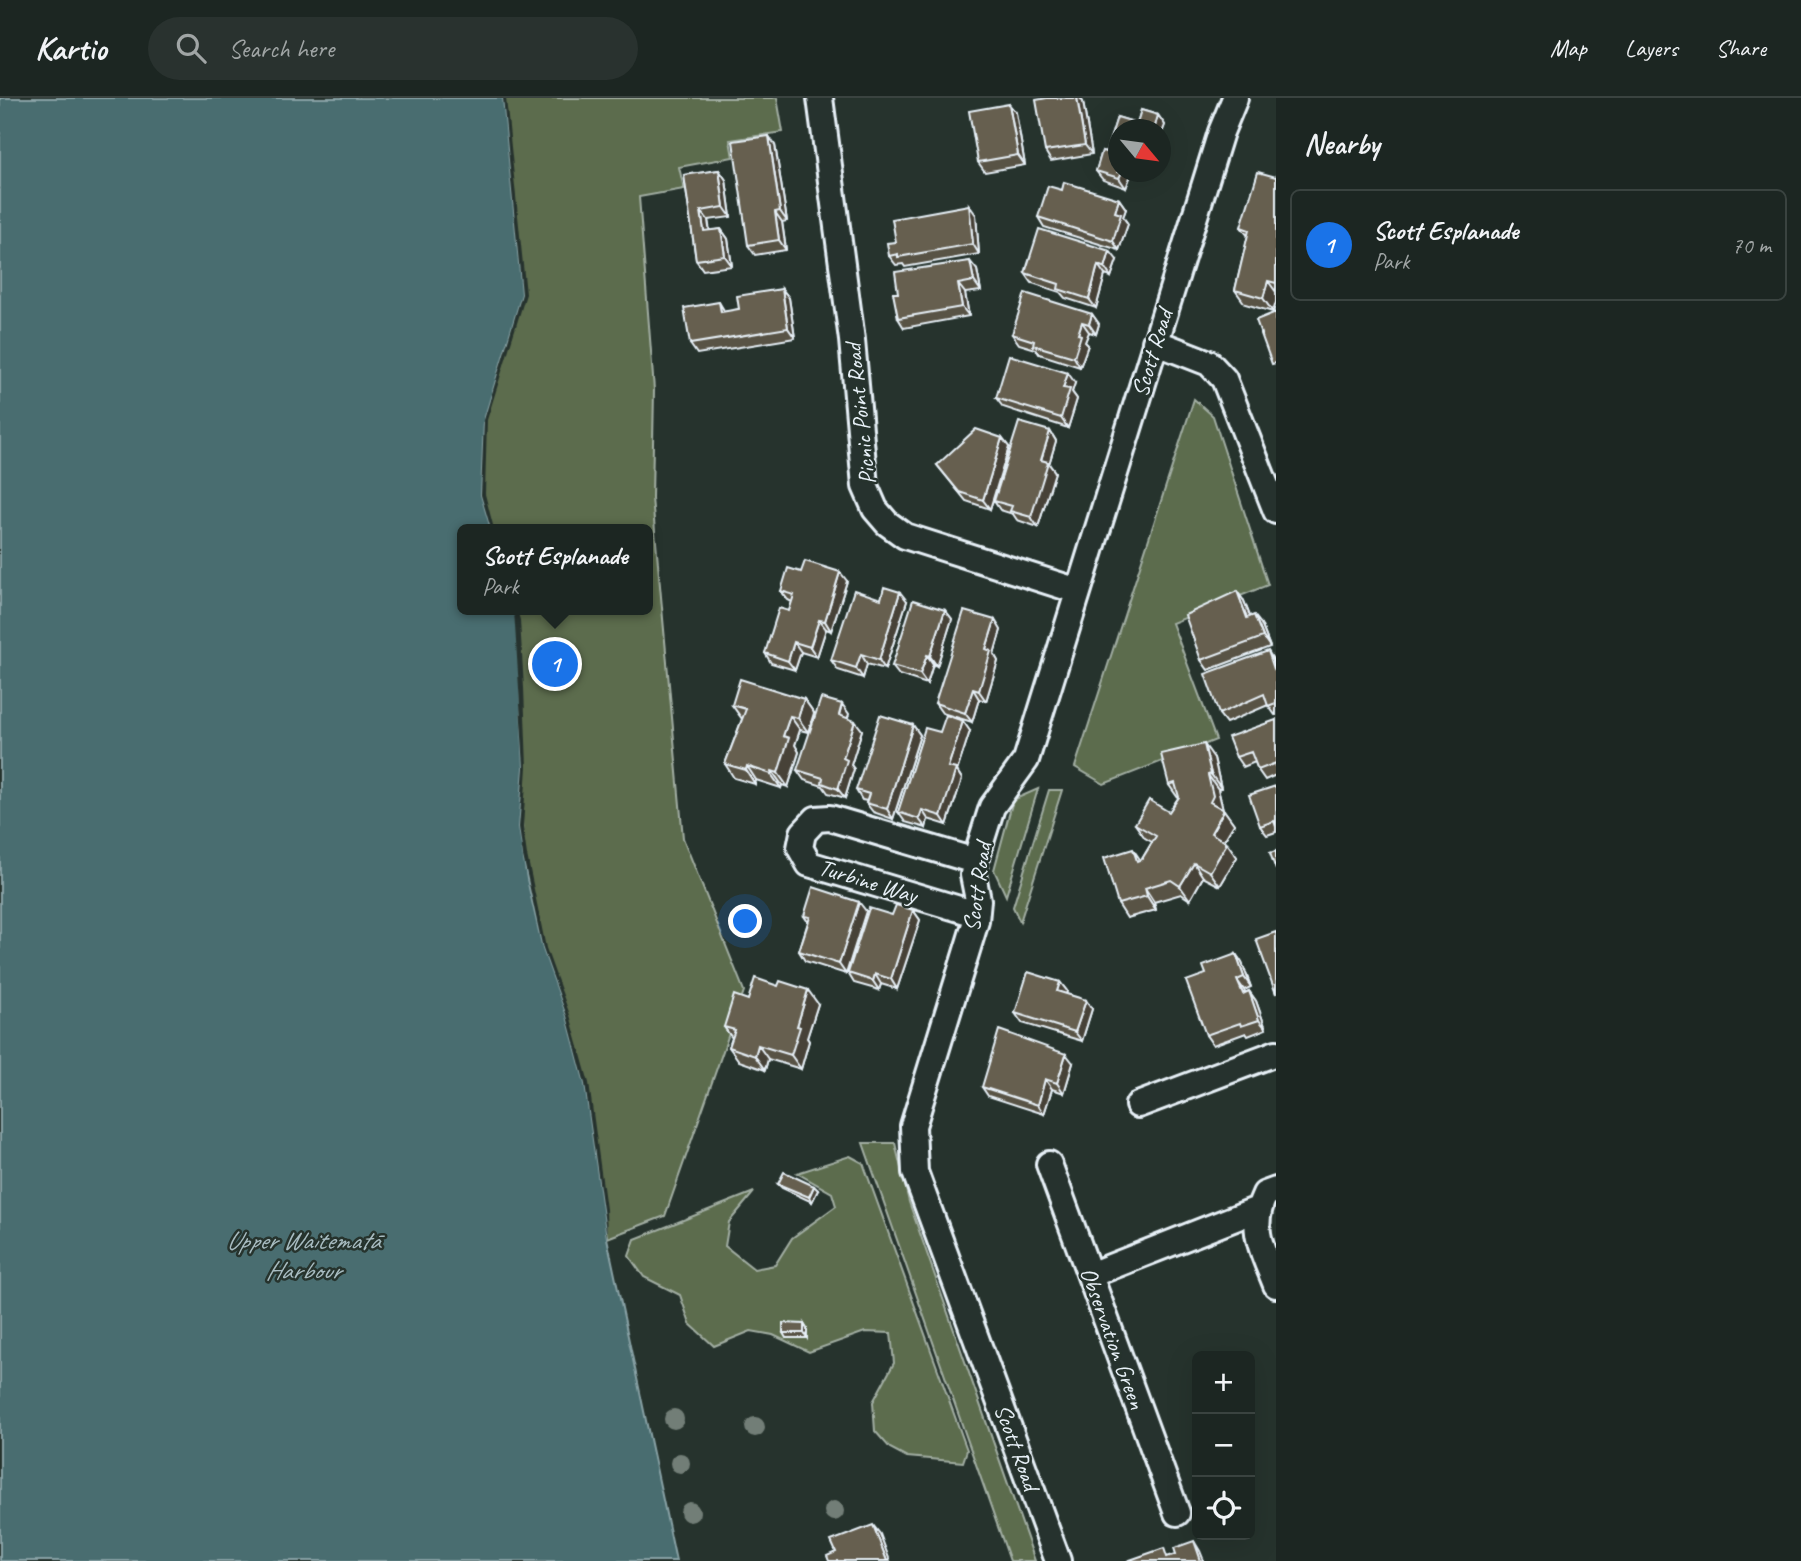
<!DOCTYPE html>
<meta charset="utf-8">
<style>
body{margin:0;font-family:Caveat,sans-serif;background:#29322f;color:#f1f3f6}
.controls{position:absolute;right:21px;bottom:21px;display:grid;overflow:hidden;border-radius:10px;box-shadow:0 7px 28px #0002}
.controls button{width:63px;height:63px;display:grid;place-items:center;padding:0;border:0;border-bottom:2px solid #3a4340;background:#1c2622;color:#f1f3f6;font:35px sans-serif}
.compass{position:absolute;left:1108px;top:21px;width:63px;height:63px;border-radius:50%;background:#1c2622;box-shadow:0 7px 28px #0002;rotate:119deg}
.you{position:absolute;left:746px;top:824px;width:24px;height:24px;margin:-18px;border:5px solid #fff;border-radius:50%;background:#1a73e8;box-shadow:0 0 0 10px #1a73e833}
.badge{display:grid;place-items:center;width:46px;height:46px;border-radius:50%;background:#1a73e8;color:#fff;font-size:23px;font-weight:700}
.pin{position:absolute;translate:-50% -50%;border:4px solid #fff;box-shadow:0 2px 7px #0006}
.popup{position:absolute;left:457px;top:426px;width:196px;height:91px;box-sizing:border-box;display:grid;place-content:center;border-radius:10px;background:#1c2622;filter:drop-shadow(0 2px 5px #0005);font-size:23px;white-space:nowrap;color:#a0a5a5}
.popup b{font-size:26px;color:#f1f3f6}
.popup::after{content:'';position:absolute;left:50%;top:100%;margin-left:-14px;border:14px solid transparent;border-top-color:#1c2622}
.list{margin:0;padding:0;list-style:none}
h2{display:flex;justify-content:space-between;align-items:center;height:91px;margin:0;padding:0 28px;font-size:30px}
h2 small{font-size:23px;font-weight:400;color:#a0a5a5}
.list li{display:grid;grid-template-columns:46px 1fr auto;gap:21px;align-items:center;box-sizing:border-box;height:112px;margin:0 14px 14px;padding:0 14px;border:2px solid #3a4340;border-radius:10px}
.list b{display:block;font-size:26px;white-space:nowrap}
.list p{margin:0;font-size:23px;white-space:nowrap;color:#a0a5a5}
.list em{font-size:23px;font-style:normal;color:#a0a5a5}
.icon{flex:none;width:38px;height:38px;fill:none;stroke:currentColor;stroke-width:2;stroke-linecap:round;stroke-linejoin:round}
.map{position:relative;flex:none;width:1276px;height:1463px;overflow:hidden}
header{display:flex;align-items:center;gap:42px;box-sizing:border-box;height:98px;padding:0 35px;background:#1c2622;border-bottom:2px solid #3a4340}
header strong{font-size:33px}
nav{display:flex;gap:38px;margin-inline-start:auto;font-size:24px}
.search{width:490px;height:63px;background:#29322f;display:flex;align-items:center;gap:18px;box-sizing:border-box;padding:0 24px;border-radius:38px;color:#a0a5a5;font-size:26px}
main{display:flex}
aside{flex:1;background:#1c2622}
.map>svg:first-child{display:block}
.green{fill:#5c6c4e;stroke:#a2aea3;stroke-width:2}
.water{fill:#496d6f;stroke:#89a2a6;stroke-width:2}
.pier{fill:#26332d}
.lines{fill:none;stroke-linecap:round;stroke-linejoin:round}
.minor-casing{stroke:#e8f1f8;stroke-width:30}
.minor{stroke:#26332d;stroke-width:24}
.tree{fill:#727e77}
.wall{fill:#585244;stroke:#e8f1f8;stroke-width:2}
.shaded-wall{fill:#474237;stroke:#e8f1f8;stroke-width:2}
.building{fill:#665f4f;stroke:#e8f1f8;stroke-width:2}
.labels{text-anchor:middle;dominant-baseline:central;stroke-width:5;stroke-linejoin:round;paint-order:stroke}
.street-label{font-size:24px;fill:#e8f1f8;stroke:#26332d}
.water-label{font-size:26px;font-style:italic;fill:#a8bcc1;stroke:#26332d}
</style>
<header>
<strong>Kartio</strong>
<div class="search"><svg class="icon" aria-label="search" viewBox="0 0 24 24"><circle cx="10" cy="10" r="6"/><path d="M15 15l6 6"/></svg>Search here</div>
<nav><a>Map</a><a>Layers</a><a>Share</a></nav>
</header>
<main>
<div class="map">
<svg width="1276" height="1463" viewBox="0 0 1276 1463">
<rect width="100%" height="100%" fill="#26332d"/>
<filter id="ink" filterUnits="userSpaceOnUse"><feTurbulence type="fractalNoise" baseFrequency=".0143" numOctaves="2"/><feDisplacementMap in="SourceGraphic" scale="14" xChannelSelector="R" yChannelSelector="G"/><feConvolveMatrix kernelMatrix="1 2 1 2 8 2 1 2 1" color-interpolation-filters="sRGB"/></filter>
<g filter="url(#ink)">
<path class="green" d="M503,0h274l6,34 -53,8 3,17 -54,10 5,22 -45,8 15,193 -2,108 31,340 61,153 -79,225 -58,22 -22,-154 -42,-135 -20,-93 -6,-236 -3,-10h134v-81h-157l-10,-34 3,-75 38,-126z
M1194,301l19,17 55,169 -96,38 44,117 -112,44 -29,-17z
M1038,691l-32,107 -12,-26 19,-70z
M1049,692h13l-42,132 -7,-15z
M863,1045h32l14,59 126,359h-25z
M850,1058l13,7 104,287 -4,12 -56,-5 -17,-9 -15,-17 -2,-29 21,-39 -3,-30 -26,-1 -56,20 -36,-17 -22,-4 -37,15 -24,-22 -10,-29 -36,-18 -15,-21 6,-17 119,-47 -25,30 -4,24 29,23 21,-4 17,-27 44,-32 -4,-13 -35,-20z"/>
<path class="water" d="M0,0h503l19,196 -38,126 -3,75 10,34h-29v81h52l3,10 7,148 -5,59 8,52 16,70 24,67 18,68 22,154 69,323h-676z"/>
<path class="pier" d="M503,0h3l20,196 -39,126 -2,74 9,35h-3l-10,-34 3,-75 38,-126z
M514,512h3l3,10 4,68 3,79 -4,60 4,28 19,93 24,67 19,68 17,126 1,29 -22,-154 -18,-68 -24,-67 -20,-93 -4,-29 5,-59z"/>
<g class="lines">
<g class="minor-casing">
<path id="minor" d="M820,0l32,242 13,146 10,23 12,14 18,13 173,55
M1155,244l54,21 15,16 52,132
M975,763l-145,-43 -14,1 -13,14 -3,15 9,16 167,50
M1138,1007l138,-52
M1049,1066l128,349
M1276,1092l-11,4c-17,35 -2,57 11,91
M1090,1177l168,-66
M1058,1463l-143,-389 -2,-46 63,-205 2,-21 -5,-25 2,-14 17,-54 34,-47 195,-628 14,-34"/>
</g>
<use href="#minor" class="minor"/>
</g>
<g class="tree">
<circle cx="674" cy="1321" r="10"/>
<circle cx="755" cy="1329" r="10"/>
<circle cx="680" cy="1365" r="10"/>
<circle cx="834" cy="1413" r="10"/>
<circle cx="690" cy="1414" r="10"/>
</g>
<path class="wall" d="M1047,0h33l3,4 9,52 -41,7 -6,-10z
M1141,12l17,5 7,10 -5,13v-8h-42v42h14l-6,16 -23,-8 -7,-9 6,-20 4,1 11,-35 20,6z
M1016,15l9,52 -40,7 -7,-10z
M775,47l12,76 -5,1 4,28 -31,5 -7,-10z
M719,72l7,10 5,37 -23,3 2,11 11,-2 7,10 4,27 -29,4 -7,-10 -12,-85z
M1276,79v125l-3,10 -28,-8 -10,-14 13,-54 -7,-9z
M1062,92l57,9 7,10 -3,8 5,7 -9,26 -75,-23 -6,-10z
M976,117l3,39 -74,13 -2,-3 -7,1 -7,-9 7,-14z
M1117,162l-6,17 -6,-2 -9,33 -31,-10 -5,-6 -28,-9 -7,-10z
M977,172l4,21 -16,2 4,23 -65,12 -6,-10z
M782,191l7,9 6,40 -98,16 -7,-10 35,-32 14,-3z
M1092,216l7,10 -3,10 -7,-2 -4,10 3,3 -8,22 -41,-13 -3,-5 -17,-5 -7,-10z
M1075,285l-3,9 5,7 -9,29 -65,-21 -7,-9z
M1050,333l6,10 -7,23 6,8 -17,55 -21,-7 -4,-6 -13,-4 -6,-9z
M1002,340l7,9 -19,62 -24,-8 -29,-36z
M801,474l46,9 -16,50 -5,-2 -9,28 -16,-5 -6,18 -24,-7 -6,-10 24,-42 3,-9 -4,-2 -7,-9z
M881,501l26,2 -22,68 -18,-5 -4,14 -25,-8 -7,-10z
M1244,503l6,15 11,8 9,23 -62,23 -7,-10z
M945,512l7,9 -15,47 -4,-2 -6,20 -28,-9 -7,-9z
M1001,532l-7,24 4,7 -12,40 -7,-2 -7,23 -30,-9 -7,-10z
M1274,563l2,4v50h-1l-7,-10 -42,18 -7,-9z
M804,601l10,14 -6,19 -8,-2 -5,15 4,7 -11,35 -6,-2 -1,3 -25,-8 -1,4 -21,-6 -9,-14 17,-45 -10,-14z
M849,616l-2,4 15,12 -11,35 3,4 -9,29 -17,-5 -5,-7 -19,-6 -7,-10z
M1276,622v55l-11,5 -7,-10 -3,-8 -12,5 -7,-10z
M913,627l7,10 -27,84 -20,-7 -7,-9 1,-2 -5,-1 -6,-10z
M970,633l-13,40 5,8 -15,46 -19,-6 -2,9 -21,-6 -7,-10 42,-80z
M1214,660l7,30 -3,1 5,20 11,15 -10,17 13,16 -17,29 -17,-9 -13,23 -9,-6 -27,8 2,8 -29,8 -9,-14 23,-44 1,-1 10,-17 -7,-4 -10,-14 34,-12 9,-14 -9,-13z
M1276,688v46l-9,3 -7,-9z
M913,812l7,10 -23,69 -16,-5 -2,6 -25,-7 -6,-10 44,-58z
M866,813l-20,63 -41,-13 -6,-10 9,-29 -4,-6z
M1236,856l6,9 9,24 -7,3 1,3 4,-2 7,10 10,28 -18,7 -2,-3 -33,12 -7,-10z
M1060,884l7,9 -1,3 26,15 -10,32 -60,-18 -7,-10z
M748,902l70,4 -11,34 2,3 -8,28 -33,-10 -3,11 -26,-9 -10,-14 3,-9 -8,-11z
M1073,965l-9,30 -12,-4 -8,25 -56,-18 -6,-9z
M778,1086l40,6 -6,12 -30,-14z
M804,1226l3,5v9h-21l-3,-5z"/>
<path class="shaded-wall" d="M1077,0h3l3,4 9,52 -7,-9z
M1009,6l7,9 9,52 -7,-10z
M1158,17l7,10 -5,13v-8h-6z
M769,38l6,9 12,76 -7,-10z
M719,72l7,10 5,37 -7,-10z
M1122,74h10l-6,16 -7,-10z
M1119,101l7,10 -3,8 5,7 -9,26 -6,-9 2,-29z
M969,107l7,10 3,39 -6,-10z
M701,113l7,9 3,21 -7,-10z
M775,114l7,10 4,28 -7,-10z
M721,131l7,10 4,27 -7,-10z
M1110,153l7,9 -6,17 -6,-9z
M970,163l7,9 4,21 -7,-10z
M1098,167l7,10 -9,33 -7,-9z
M1268,183l8,11v10l-3,10 -10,-14z
M958,186l7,9 4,23 -7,-9z
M782,191l7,9 6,40 -7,-10z
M719,204l6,10h-4z
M1092,216l7,10 -3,10 -7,-10z
M1082,224l7,10 -4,10 3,3 -8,22 -6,-10 4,-23z
M1068,275l7,10 -3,9 5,7 -9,29 -7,-10 2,-30z
M1050,333l6,10 -7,23 6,8 -17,55 -7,-10 10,-57z
M1002,340l7,9 -19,62 -7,-9z
M840,474l7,9 -16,50 -6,-10z
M1237,493l7,10 10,26 -7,-9z
M900,494l7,9 -22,68 -6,-9z
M945,512l7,9 -15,47 -7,-10z
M1254,517l7,9 9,23 -7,-10z
M819,522l7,9 -9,28 -7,-10z
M995,522l6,10 -7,24 4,7 -12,40 -7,-10 7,-42z
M794,544l7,10 -6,18 -7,-9z
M1268,553l6,10 2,4v7z
M861,556l6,10 -4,14 -7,-10z
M927,557l6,9 -6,20 -7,-10z
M973,591l6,10 -7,23 -7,-9z
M804,601l10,14 -6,19 -10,-14z
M842,606l7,10 -4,11 -6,-10z
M790,618l10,14 -5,15 4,7 -11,35 -10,-14 5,-37z
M855,623l7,9 -11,35 3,4 -9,29 -7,-9 5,-31z
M963,623l7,10 -13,40 5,8 -15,46 -6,-9 7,-49z
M913,627l7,10 -27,84 -6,-10z
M1204,646l10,14 7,30 -10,-14z
M747,668l9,14 -1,4 -9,-14z
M772,673l10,14 -1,3 -10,-14z
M1208,677l10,14 5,21 -13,-8z
M922,712l6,9 -2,9 -7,-9z
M1224,712l10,14 -14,23 -9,-14z
M1227,745l10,14 -17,29 -10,-14z
M1133,751l10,15 -6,-3z
M1194,765l9,14 -13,23 -10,-14z
M1145,790l9,14 2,8 -9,-14z
M859,804l7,9 -20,63 -7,-10z
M913,812l7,10 -23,69 -6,-10z
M1236,856l6,9 9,24 -7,-10z
M875,876l6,10 -2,6 -6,-9z
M1237,882l7,10 5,13 -6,-9z
M1060,884l7,9 -3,9 -7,-9z
M808,892l10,14 -11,34 2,3 -8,28 -10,-14 6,-29z
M1249,893l7,10 10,28 -7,-9z
M1086,902l6,9 -10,32 -7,-9z
M758,947l10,14 -3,11 -10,-14z
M1066,956l7,9 -9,30 -7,-10z
M1045,981l7,10 -8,25 -6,-9z
M814,1088l4,4 -6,12 -3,-5z
M804,1226l3,5v9l-3,-5z
M873,1427l7,9 10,27h-3z
M1194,1443l6,10 4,10h-3z"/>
<path class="building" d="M1047,0h30l8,47 -40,6 -9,-51z
M1009,6l9,51 -40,7 -9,-51z
M1141,12l17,5 -4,15h-36v42h4l-3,6 -23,-7 6,-20 4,1 11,-35 20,6z
M769,38l11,75 -5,1 4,28 -31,5 -15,-104z
M719,72l5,37 -23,4 3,20 17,-2 4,27 -29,4 -12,-85z
M1258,74l18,5v106l-8,-2 -5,17 -28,-8 14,-60 -8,-3z
M1064,84l55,17 -4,13 6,2 -8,27 -75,-24 10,-31 14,4z
M969,107l4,39 -75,13v-3l-9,2 -2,-13 9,-1 -4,-23z
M1039,131l71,22 -5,17 -7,-3 -9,34 -31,-10 1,-5 -34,-11z
M970,163l4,20 -16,3 4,23 -64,11 -5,-25h5l-3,-21z
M782,191l6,39 -98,16 -6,-36 35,-6 2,10 18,-3 -2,-13z
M1025,195l67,21 -3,10 -7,-2 -4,12 3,1 -7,22 -41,-12 1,-4 -22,-7z
M1276,214v51l-4,1 -16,-44z
M1009,257l59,18 -5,15 7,1 -9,29 -65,-20z
M1019,324l31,9 -9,29 7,2 -17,55 -21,-6 2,-5 -18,-5z
M976,331l26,9 -19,62 -24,-8 -22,-27z
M805,463l35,11 -15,49 -6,-1 -9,27 -16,-5 -6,19 -23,-8 14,-45 10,3 5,-16 -13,-4 7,-23 13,4z
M884,489l16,5 -21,68 -18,-6 -5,14 -25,-8 23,-70 27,9z
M1237,493l10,27 7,-3 9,22 -62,23 -16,-45z
M913,502l32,10 -15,46 -3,-1 -7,19 -28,-8z
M964,513l31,9 -9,29 5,2 -12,40 -6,-2 -8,24 -30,-10z
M1268,553l6,18 2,-1v35l-8,3 -4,-12 -45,20 -14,-40z
M740,581l64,20 -6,19 -8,-2 -7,20 6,2 -11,35 -6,-2 -1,3 -24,-8 -1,4 -21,-6 21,-55 -14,-4z
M821,600l21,6 -3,11 16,6 -12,37 4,2 -9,29 -16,-6 1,-5 -26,-8z
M880,617l33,10 -26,84 -21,-6 3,-9 -13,-4z
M946,617l17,6 -15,46 8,2 -15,47 -19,-6 -3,9 -21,-7 27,-84 15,4z
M1276,622v43l-18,7 -7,-18 -15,5 -8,-20z
M1204,646l7,30 -3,1 5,21 -3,6 14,8 -13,23 16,10 -17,29 -16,-9 -14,23 -9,-6 -26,8 2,8 -29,8 -14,-46 29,-9 4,12 5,-2 14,-23 -21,-12 14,-24 20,12 10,-15 -4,-14 -6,2 -8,-31z
M1276,688v41l-2,-6 -14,5 -11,-31z
M1276,753v19l-6,-17z
M813,789l46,15 -20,62 -40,-13 11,-34 -6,-1z
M896,807l17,5 -22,69 -16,-5 -2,7 -25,-8 21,-65 23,7z
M1276,834v62l-20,-55z
M1236,856l8,23 -7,3 6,14 6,-3 10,29 -18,6 -1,-3 -34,12 -20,-54 20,-7 -3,-8z
M1028,874l32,10 -3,9 29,9 -11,32 -60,-19z
M755,880l23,8 2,-5 28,9 -11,36 3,1 -9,28 -33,-10 -3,11 -26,-9 6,-17 -11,-3 10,-32 14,5z
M999,932l67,24 -9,29 -12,-4 -7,26 -56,-18z
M784,1074l30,14 -5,11 -31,-13z
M783,1225l21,1v9h-21z
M873,1427l14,36h-58l-2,-5 9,-4 -5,-11z
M1194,1443l7,20h-74l37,-13 3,9 9,-3 -2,-6z"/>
</g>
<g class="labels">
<g class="street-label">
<text transform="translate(1152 255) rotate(-73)">Scott Road</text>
<text transform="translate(860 316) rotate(-96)">Picnic Point Road</text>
<text transform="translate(868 783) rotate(17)">Turbine Way</text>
<text transform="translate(977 789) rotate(-82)">Scott Road</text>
<text transform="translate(1113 1240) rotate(70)">Observation Green</text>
<text transform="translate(1017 1349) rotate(70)">Scott Road</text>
</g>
<g class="water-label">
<text x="303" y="1142">Upper Waitematā<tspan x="303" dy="30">Harbour</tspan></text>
</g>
</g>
</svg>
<div class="controls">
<button>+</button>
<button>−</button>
<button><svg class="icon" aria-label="locate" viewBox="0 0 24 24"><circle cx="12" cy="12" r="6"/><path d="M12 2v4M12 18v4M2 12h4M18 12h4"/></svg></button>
</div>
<svg class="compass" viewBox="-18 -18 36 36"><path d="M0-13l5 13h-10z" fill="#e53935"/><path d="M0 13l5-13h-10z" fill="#a0a5a5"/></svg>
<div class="you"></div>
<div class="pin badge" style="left:555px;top:566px">1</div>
<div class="popup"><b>Scott Esplanade</b>Park</div>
</div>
<aside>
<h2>Nearby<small></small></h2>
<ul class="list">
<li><span class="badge">1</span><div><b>Scott Esplanade</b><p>Park</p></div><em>70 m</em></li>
</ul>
</aside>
</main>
